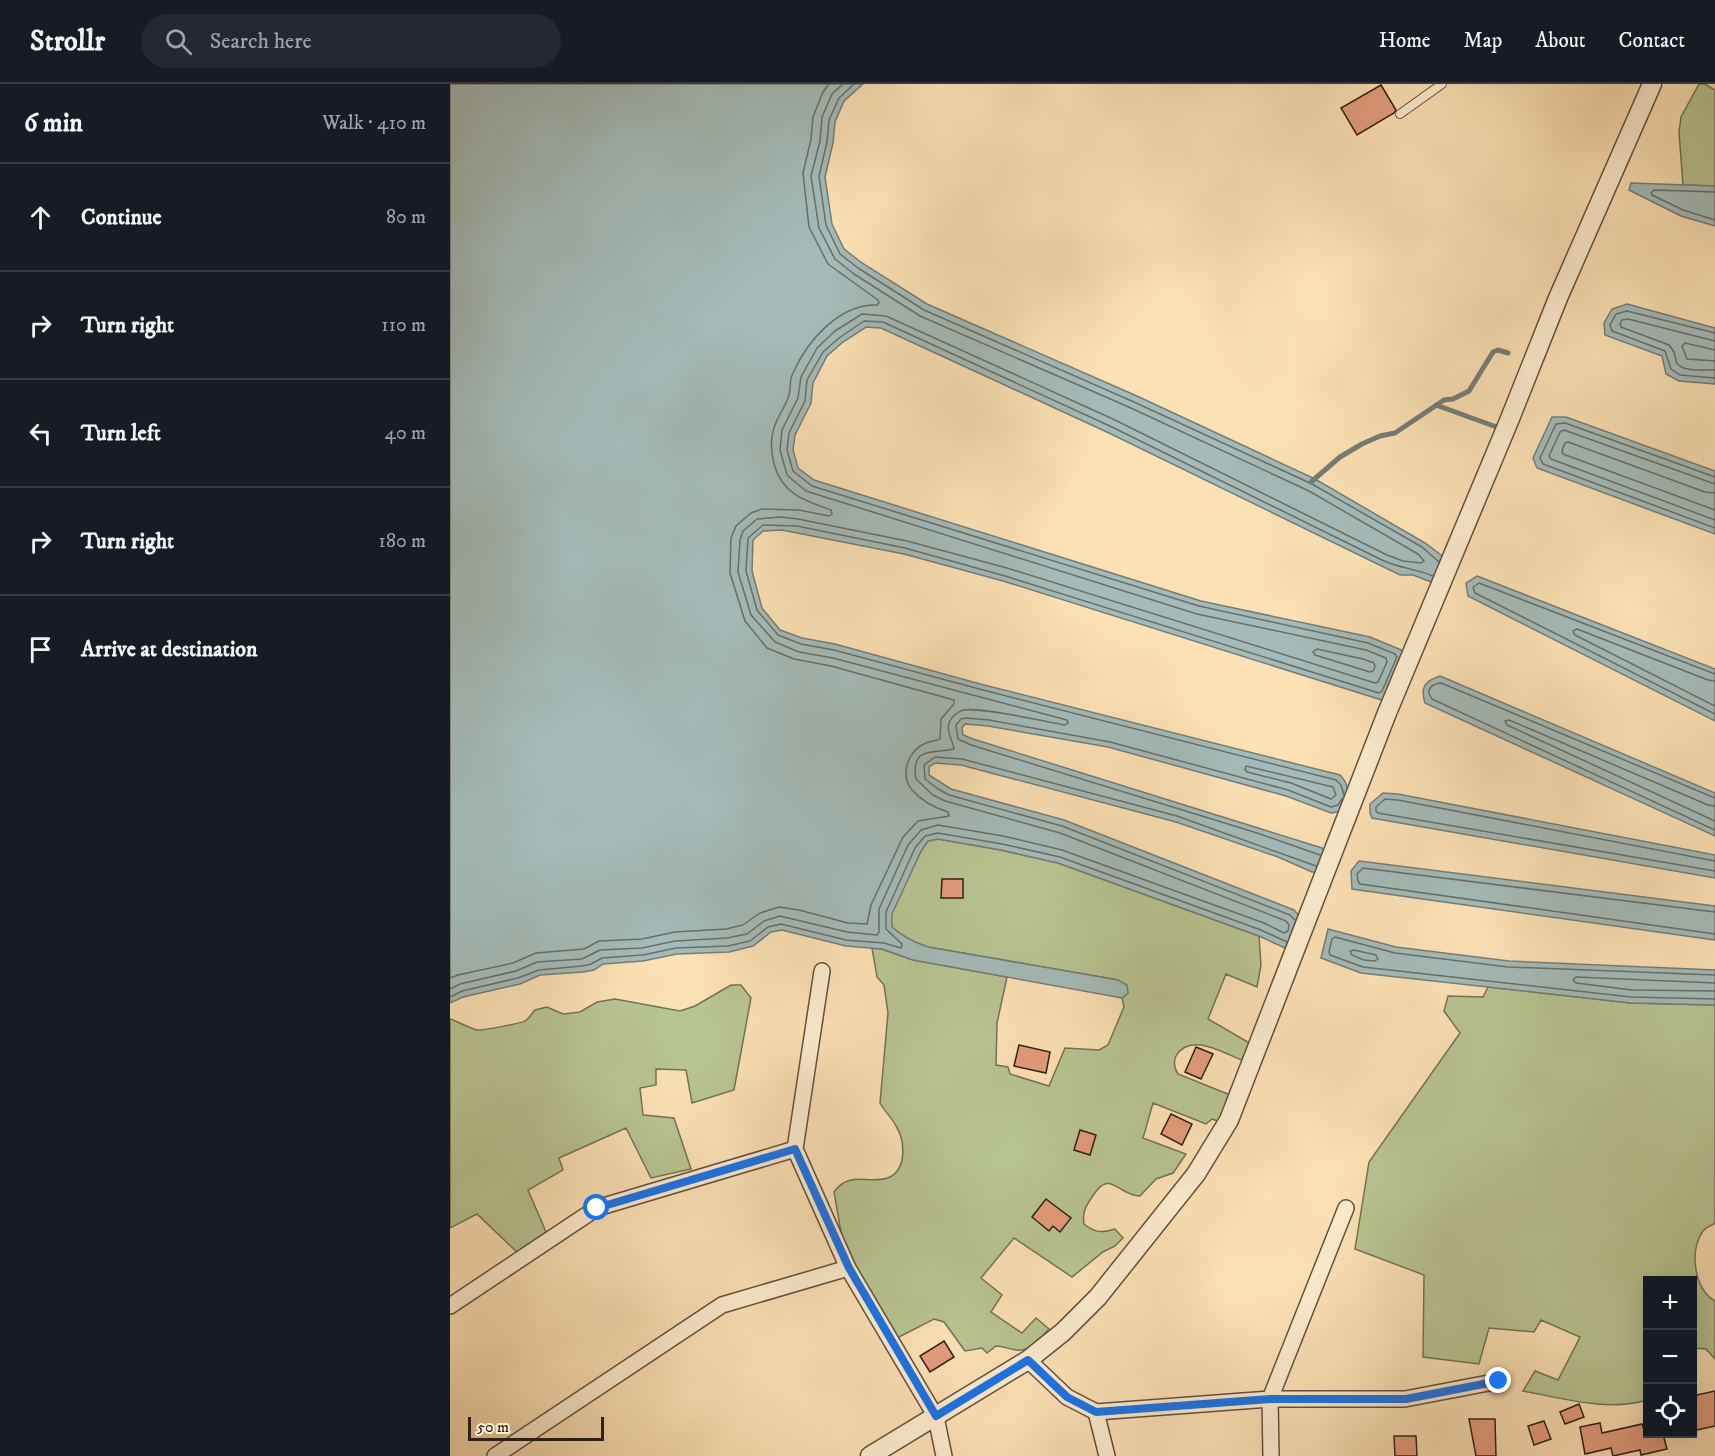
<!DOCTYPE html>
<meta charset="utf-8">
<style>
body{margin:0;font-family:"IM FELL DW Pica",serif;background:#242831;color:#f1f3f6}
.controls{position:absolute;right:18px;bottom:18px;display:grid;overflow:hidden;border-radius:0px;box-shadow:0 6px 24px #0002}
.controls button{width:54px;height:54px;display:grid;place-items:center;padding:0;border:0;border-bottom:2px solid #363941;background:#171b24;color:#f1f3f6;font:30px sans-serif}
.scale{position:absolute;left:18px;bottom:15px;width:136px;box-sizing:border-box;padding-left:6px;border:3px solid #2e2016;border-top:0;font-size:16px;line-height:21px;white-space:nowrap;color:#2e2016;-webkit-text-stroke:4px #fdeccf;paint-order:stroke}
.stop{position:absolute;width:18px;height:18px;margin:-14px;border:4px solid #1a73e8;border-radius:50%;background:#fff}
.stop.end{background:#1a73e8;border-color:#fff;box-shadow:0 2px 6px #0008}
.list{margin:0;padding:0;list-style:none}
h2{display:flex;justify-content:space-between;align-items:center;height:78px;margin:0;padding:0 24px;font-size:26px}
h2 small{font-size:20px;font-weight:400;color:#9ea1a6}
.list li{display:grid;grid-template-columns:39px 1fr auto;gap:18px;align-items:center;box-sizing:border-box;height:108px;padding:0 24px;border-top:2px solid #363941}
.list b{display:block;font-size:22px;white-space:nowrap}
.list em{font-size:20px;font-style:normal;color:#9ea1a6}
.icon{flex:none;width:33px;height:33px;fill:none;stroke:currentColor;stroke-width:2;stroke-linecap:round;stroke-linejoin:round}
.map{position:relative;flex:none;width:1265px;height:1372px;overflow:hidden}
header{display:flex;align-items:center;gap:36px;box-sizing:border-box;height:84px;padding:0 30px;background:#171b24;border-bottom:2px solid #363941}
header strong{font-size:28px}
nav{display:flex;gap:33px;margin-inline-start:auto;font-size:21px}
.search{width:420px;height:54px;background:#242831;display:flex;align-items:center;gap:15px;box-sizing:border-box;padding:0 21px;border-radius:33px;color:#9ea1a6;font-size:22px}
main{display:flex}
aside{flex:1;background:#171b24}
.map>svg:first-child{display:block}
.green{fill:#b8c492;stroke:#737254;stroke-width:1.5}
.water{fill:#a4bbb9;stroke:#757d78;stroke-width:1.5}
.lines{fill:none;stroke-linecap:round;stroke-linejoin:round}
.shore{stroke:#696e68;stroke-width:1.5}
.stream{stroke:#757d78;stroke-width:5}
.building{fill:#e49c7d;stroke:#2e2016;stroke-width:1.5}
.service-casing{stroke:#62503e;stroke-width:10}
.minor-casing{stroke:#62503e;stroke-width:18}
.tertiary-casing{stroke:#62503e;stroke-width:21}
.service{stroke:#fdeccf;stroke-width:8}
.minor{stroke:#fdeccf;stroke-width:15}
.tertiary{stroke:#fdeccf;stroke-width:18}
.route{stroke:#1a73e8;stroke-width:8}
</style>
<header>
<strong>Strollr</strong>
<div class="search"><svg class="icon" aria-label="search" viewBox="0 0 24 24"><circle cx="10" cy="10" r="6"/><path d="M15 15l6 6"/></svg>Search here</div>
<nav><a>Home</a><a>Map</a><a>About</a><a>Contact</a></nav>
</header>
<main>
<aside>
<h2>6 min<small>Walk · 410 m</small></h2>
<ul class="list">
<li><svg class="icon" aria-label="ahead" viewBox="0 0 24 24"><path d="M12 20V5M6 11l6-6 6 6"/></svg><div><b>Continue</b></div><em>80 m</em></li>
<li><svg class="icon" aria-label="right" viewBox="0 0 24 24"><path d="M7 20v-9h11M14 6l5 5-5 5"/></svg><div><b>Turn right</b></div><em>110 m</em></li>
<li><svg class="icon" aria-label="left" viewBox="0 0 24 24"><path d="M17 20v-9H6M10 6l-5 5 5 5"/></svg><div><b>Turn left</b></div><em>40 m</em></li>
<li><svg class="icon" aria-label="right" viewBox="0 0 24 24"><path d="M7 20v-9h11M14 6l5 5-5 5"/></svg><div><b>Turn right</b></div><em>180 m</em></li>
<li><svg class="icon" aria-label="arrive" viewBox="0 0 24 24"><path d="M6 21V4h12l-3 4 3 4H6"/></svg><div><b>Arrive at destination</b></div></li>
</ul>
</aside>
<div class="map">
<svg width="1265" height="1372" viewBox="0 0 1265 1372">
<rect width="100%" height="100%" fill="#fce1b5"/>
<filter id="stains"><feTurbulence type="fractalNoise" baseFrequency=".00333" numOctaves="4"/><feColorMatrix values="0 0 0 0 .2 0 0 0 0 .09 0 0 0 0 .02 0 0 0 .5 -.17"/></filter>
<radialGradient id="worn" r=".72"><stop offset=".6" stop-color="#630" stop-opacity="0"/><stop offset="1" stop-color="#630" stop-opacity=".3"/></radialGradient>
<path class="green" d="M1249,0h6l10,6v96l-32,-1 -4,-53 2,-15z
M488,755l63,11 57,13 201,73 2,29 -4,22 -31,-13 -18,45 45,26 -9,16c-19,-7 -54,-30 -68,-5 -3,7 -2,12 2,18l57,23 -12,26 -11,-4 -6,5 -53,-21 -10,35 43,16 -13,19 -17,6 -16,17c-23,0 -29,-29 -48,1 -6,9 -10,15 -8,27 11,9 18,9 31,5l8,9 -8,8 -12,6 -31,25 -58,-39 -33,40 21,17 -11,17 31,21 14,-15 13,11c-9,9 -18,23 -33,21 -7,-1 -13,-4 -20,-4l-9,7 -5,-5 -17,3 -21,-29 -10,-3 -37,19 -42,-73 -9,-4 -12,-69c17,-23 35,-6 56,-15 17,-9 15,-37 6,-51 -4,-8 -11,-14 -16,-23l8,-90 -4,-28 -7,-8 -5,-29 10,1 31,11 94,17 -10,46 -1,42 12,2 2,7 39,12 16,-38 34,2 9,-5 16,-38 -2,-9 6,-5 -10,-13 -190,-33c-15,-5 -25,-10 -37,-20v-13l30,-63 7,-10z
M281,901h10l10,13 -17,92 -42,13 -6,-33 -30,-1v16l-16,3 3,27 31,3 17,51 -40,9 -25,-50 -67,30 4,12 -35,20 18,42 -27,22 -42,-40 -27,14v-209c9,3 19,9 27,11 4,1 45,-7 48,-9 4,-2 7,-8 10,-11l12,-3 16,7 17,-2 17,-10 18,-3 65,12 15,-5z
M1038,903l143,16 84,2v218c-4,3 -9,4 -12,8 -14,20 -9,58 12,70v58l-9,-10 -13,-1 -1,-68h-44l-1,120c-39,12 -85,-2 -124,-9l12,-20 23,9 22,-43 -39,-17 -7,12 -45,-4 -10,36 -56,-7 1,-82 -69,-26 14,-87 91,-129 -16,-22 4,-15 35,1z"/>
<path class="water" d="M0,0h413l-19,17 -9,21 -2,21 -8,34 7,47 12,25 18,14 65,41 210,92 178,83 110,64 16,12 7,10 -14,18 -21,-8h-13l-291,-142 -228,-105 -15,-1 -23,15 -16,14 -14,27 -2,20 -16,32 -2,15 5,18 16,12 387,121 169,36 36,15 -21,49 -382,-120 -99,-27 -122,-24 -19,1 -10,9 -1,31 10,37 18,22 22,8 33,6 149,41 356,90c12,12 7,21 2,36l-11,2 -45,-17 -178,-49 -120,-21 -23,-2 -3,4 1,7 10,4 349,109 6,7 -7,17h-9l-34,-15 -102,-35 -215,-57 -26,-2 -6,4v8l22,14 113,31 230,90 8,9 -11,29h-6l-26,-12 -201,-73 -57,-13 -63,-11 -10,2 -7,10 -29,63v13c11,10 21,15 36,20l190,33 9,5 1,8 -6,5 -209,-38 -31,-11 -36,-3 -64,-16 -11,2 -18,14 -24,6 -52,2 -34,7 -40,3 -9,6 -11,2 -43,3 -20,9 -57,13 -13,6z
M1181,99l84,3v40l-34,-10 -52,-26z
M1177,220l88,24v56l-36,-3 -13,-7 -4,-18 -57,-21 -1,-12 8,-14z
M1102,333h14l149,54v63l-178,-66 -4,-10z
M1027,492l238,93v52l-247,-125 -2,-13z
M990,592l275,117v43l-290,-133c-5,-16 0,-22 15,-27z
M933,709l15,1 317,61v23l-343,-60 -2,-5v-9z
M909,777l356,45v34l-363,-51 -1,-18z
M878,845l68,18 113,14 206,9v35l-84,-2 -270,-30 -40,-15z"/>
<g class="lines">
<path class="shore" d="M404,0l-15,14 -10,22 -2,22 -8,34 7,49 14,29 18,14 66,42 210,92 178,82 110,63 17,15
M1265,108l-61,-2 -3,3 1,2 31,15 32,10
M1265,249l-88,-22 -11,3 -6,11 2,6 53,20 6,18 9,6 35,3
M1265,257l-87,-22 -6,1 -2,4 1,3 48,18 5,7 3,12 6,4 10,2h22
M1265,266l-30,-7 -3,3 5,13 28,2
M1265,393l-150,-54 -9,1 -16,34 3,6 172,64
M1265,400l-151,-54 -4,2 -11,24 2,3 164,61
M1265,409l-10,-1 -137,-50 -3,1 -3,8 1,3 152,56
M867,565l46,10 11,4 1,4 -2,4 -3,1 -55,-17 -2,-3z
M1265,590l-236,-91 -6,4 2,6 240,121
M1265,597l-7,-1 -131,-51 -4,2 2,4 140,71
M796,682l87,21 3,8 -5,4 -40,-16 -44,-11 -2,-3z
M894,711l-3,-10 -5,-5 -353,-90 -149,-40 -33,-6 -23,-9 -21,-25 -11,-39 2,-33 15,-13 34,1 108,22 100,28 374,117 3,-2 15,-34 -2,-3 -27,-11 -169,-37 -387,-120 -19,-15 -6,-21 2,-17 16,-32 2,-21 16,-28 16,-14 25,-17 19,1 229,105 272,134c16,7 32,8 49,15
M1265,714l-274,-115c-10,1 -16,7 -9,16l283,131
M1265,722l-7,-1 -199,-85 -4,1 2,4 208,96
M870,771l-66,-23 -283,-87 -13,-6 -2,-14 5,-6 5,-1 23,2 121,22 178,48 43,17 7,-2 4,-6
M1265,777l-317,-61 -13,-1 -9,8v4l2,2 337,58
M1265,828l-352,-44 -6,6 1,7 2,3 355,50
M845,836l-5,-5 -228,-89 -113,-31 -11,-6 -13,-10 -1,-14 11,-8 27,2 215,57 139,50
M904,866l22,5 2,4 -3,2 -11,-1 -12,-5 -2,-4z
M1265,891l-207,-8 -113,-14 -60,-16 -3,2 -3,13 1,3 33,12 268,30 84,2
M0,894l8,-3 55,-12 23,-10 48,-4 15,-8 43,-2 33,-7 51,-3 17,-4 17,-12 19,-6 20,3 49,13 19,1 4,-19 32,-68 15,-16 31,-5 -1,-4c-13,-4 -27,-12 -36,-22 -13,-17 -3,-40 14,-47 5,-2 10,-2 14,-4l1,-20 13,-15v-4l-123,-34 -37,-7 -27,-11 -22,-27 -15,-48 1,-35 5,-12 15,-13 11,-4 37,1 30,6 3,-2 -1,-4c-26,-9 -49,-16 -57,-46 -3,-12 -4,-24 0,-36 3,-11 12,-22 15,-33 2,-7 0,-15 4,-22 14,-32 46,-69 84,-68l2,-2 -1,-3 -50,-36 -19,-37 -6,-54 8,-34 2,-22 10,-25 6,-8
M1265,899l-139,-6 -3,3 3,3 56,7 83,1
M0,905l10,-5 56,-13 21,-9 45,-3 18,-9 42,-2 33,-7 52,-3 20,-4 17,-13 16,-5 67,16 30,3 2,-3v-23l29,-64 13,-15 17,-5 65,11 59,14 202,73 20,10 4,-2 1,-6 -3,-4 -226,-88 -115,-32 -12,-6 -17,-16c-6,-34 19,-25 38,-30 -1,-8 -8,-17 -5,-26 2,-6 8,-11 14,-13 19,-3 79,11 102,15l3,-2 -1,-3 -234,-62 -34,-6 -24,-10 -24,-27 -13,-43 2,-32 3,-9 14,-12 24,-2 17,2 109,22 100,27 368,115 3,-1 9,-20 -1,-4 -20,-8 -169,-36 -391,-123 -19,-16 -7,-25 2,-20 16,-32 3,-21 16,-29 18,-17 27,-17 24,2 229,104 272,135 16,6 18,2 3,-2 -6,-7 -109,-63 -178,-83 -211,-92 -66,-42 -19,-15 -16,-31 -8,-52 9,-35 2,-24 10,-23 11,-10
M0,913l12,-6 56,-13 21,-8 43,-4 9,-2 11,-6 41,-3 33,-7 52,-2 22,-5 18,-14 13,-3 65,16 38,3 17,5 1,-4 -16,-15v-17l29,-64 10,-12 13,-3 64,11 58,13 201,73 26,12"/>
<path class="stream" d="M986,321l66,24
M861,398l29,-25 22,-13 18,-8 15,-3 49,-33 9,-1 16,-8 24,-39 5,-2 10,3"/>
</g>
<path class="building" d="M931,1l15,25 -2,3 -37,22 -16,-27z
M492,795h21v19h-22z
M569,961l31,7 -4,21 -32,-7z
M746,963l17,7 -12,25 -16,-7z
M721,1030l21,10 -10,21 -21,-11z
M630,1046l16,5 -6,20 -16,-5z
M596,1115l25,19 -11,14 -7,-6 -4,5 -17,-14z
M494,1257l10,16 -24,15 -10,-16z
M1265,1307v35l-23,5v-35z
M1129,1320l5,13 -19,7 -5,-12z
M1019,1335h26l1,37h-20z
M1094,1337l7,18 -17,6 -6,-19z
M1150,1339l2,10 40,-9 1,3 4,-1v8h16l4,15 -26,6 -1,-5 -27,6 -2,-8 -26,6 -5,-27z
M944,1352h22l1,20h-22z"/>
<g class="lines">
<g class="service-casing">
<path id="service" d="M950,30l42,-30"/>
</g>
<g class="minor-casing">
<path id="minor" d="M345,1065l53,119
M0,1222l147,-98 198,-59 27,-178
M578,1276l39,37 29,15 174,-13h135l94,-18
M646,1328l11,44
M45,1372l227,-151 126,-37 88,149 8,39
M821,1372l-1,-57 76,-191"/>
</g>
<g class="tertiary-casing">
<path id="tertiary" d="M420,1372l158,-96 35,-28 35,-35 98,-123 33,-54 158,-407 122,-292 49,-123 94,-214"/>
</g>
<use href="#service" class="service"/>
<use href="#minor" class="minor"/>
<use href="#tertiary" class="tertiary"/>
</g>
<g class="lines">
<path class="route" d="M147,1124l198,-59 54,119 87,148 92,-56 39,37 29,15 174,-13h136l93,-18"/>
</g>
<rect width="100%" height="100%" filter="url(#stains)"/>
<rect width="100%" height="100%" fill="url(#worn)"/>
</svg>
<div class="controls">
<button>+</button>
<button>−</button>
<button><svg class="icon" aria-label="locate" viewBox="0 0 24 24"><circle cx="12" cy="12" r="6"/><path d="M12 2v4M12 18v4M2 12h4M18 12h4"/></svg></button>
</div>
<div class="scale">50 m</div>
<div class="stop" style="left:147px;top:1124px"></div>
<div class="stop end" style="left:1049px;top:1297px"></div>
</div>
</main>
